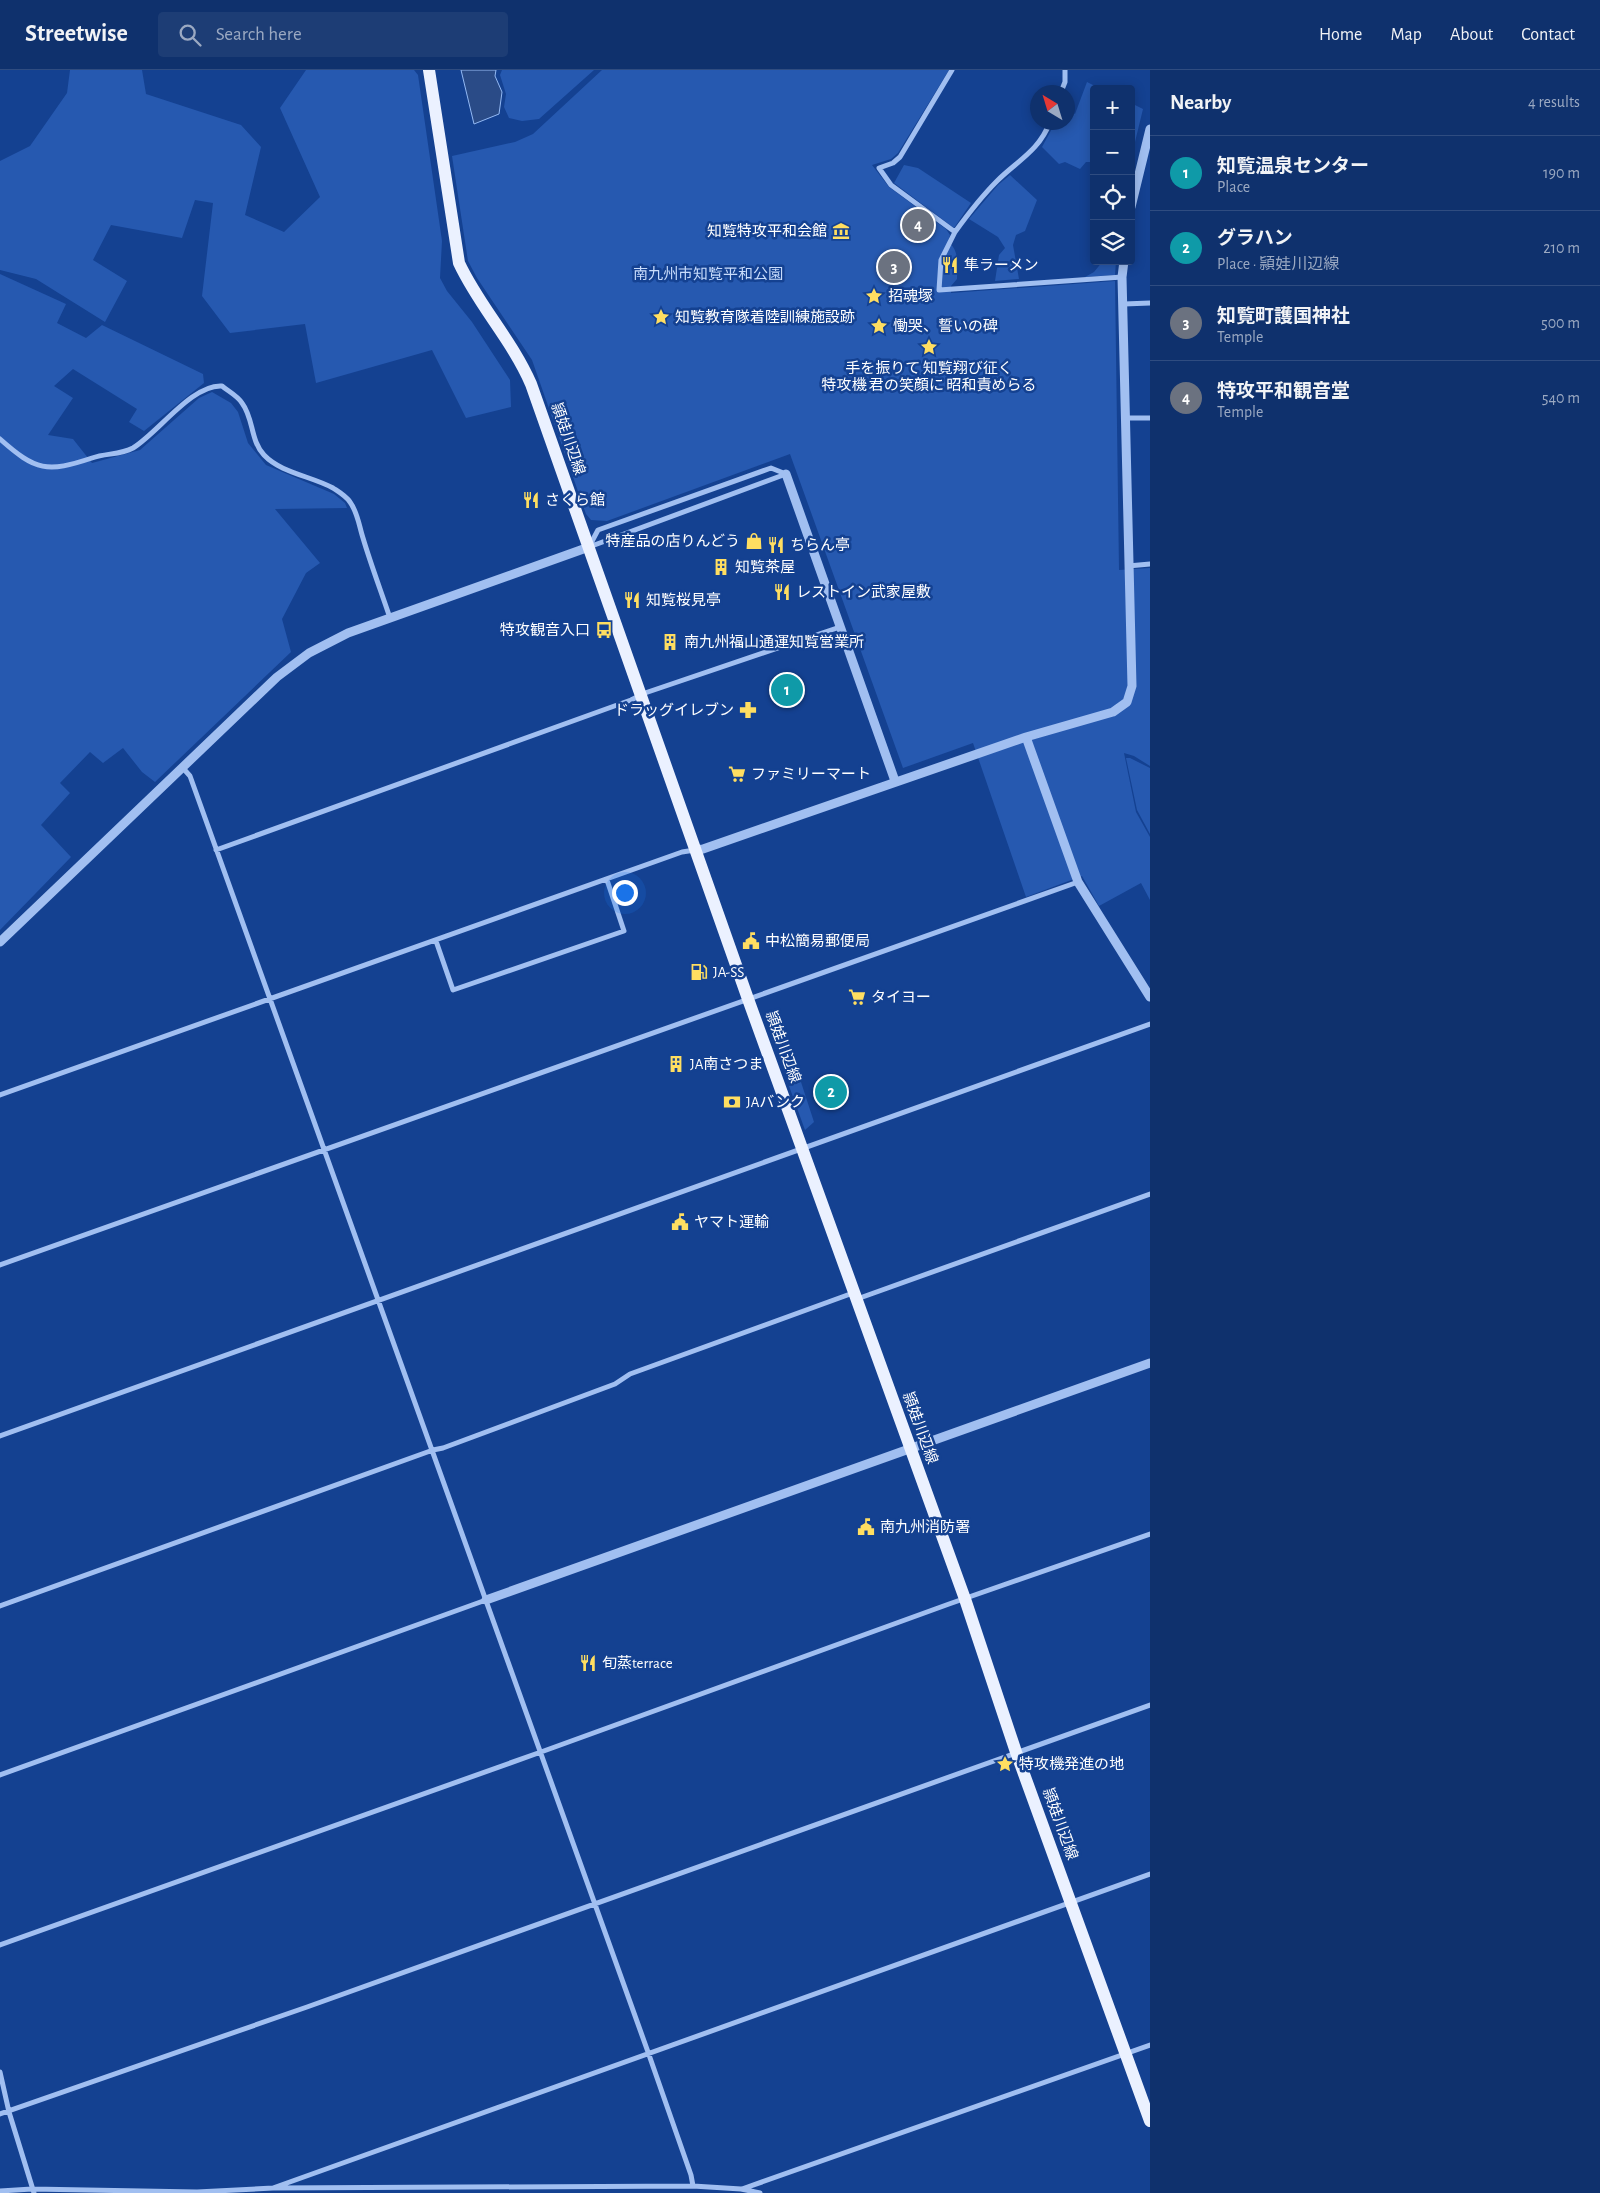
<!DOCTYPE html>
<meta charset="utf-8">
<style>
body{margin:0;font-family:"Alegreya Sans","Noto Sans JP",sans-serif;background:#1d3d75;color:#f1f3f6}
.controls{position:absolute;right:15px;top:15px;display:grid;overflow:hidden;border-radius:5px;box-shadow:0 2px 12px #0003}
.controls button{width:45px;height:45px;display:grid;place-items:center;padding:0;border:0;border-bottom:1px solid #2f4c80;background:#0f316d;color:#f1f3f6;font:25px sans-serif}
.compass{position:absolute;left:1030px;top:15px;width:45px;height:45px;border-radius:50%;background:#0f316d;box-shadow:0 2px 12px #0003;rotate:322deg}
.you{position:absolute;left:624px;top:822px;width:18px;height:18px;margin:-12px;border:4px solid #fff;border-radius:50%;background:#1a73e8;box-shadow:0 0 0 8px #1a73e833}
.badge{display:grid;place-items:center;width:32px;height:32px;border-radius:50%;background:#e797bd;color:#fff;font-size:16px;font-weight:700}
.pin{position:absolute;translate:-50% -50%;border:2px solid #fff;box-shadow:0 1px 5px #0006}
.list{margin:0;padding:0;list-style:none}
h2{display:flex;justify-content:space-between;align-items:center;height:65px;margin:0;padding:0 20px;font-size:21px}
h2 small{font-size:16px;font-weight:400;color:#9ba9c2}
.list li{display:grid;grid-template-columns:32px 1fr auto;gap:15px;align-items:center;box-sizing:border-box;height:75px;padding:0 20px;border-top:1px solid #2f4c80}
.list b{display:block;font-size:19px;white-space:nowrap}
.list p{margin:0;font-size:16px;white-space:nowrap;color:#9ba9c2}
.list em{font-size:16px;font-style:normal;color:#9ba9c2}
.icon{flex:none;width:28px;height:28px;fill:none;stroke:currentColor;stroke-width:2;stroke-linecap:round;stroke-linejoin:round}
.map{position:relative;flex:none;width:1150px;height:2123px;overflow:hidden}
header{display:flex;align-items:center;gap:30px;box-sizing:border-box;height:70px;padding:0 25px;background:#0f316d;border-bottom:1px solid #2f4c80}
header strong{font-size:24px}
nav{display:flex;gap:28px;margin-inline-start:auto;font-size:18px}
.search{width:350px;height:45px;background:#1d3d75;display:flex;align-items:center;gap:12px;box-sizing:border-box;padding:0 18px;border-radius:5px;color:#9ba9c2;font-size:19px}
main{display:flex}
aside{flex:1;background:#0f316d}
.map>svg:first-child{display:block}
.green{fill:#2659b0}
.water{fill:#2a4b87;stroke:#93b9f4}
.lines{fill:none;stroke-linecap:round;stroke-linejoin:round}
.minor{stroke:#a1bff1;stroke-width:5}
.tertiary{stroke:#a1bff1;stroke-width:9}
.primary{stroke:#ebf1ff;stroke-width:12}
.labels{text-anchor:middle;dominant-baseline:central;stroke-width:5;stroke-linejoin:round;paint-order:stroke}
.poi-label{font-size:15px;fill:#fff;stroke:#144191;text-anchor:start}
.park-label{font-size:15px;fill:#c8dcfc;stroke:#144191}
.street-label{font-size:15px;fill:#fff;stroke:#144191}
</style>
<header>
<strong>Streetwise</strong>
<div class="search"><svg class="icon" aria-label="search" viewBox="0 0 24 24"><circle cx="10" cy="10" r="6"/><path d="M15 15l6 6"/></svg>Search here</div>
<nav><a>Home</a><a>Map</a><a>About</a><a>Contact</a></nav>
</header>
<main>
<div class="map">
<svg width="1150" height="2123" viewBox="0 0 1150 2123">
<rect width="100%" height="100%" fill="#144191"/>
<path class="green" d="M70,0h72l4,24 95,31 20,22 -16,68 39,17 36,-35 -40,-89 26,-38h108l4,5 24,166 -2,37 7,13 25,31 38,58 1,27 -45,11 -34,-68 -116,33 -11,-59 -75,9 -28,-37 11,-93 -18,-3 -13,38 -71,-13 -18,35 34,21 -22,41 -69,-43 -36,-9v-109l30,-15 37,-53z
M502,0h92l-55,49 -17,2 -13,-3 -5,-11 2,-13 -6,-19z
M602,0h347l-51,83 -7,6 -19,6 17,22 57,42 4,6 -2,7c12,8 9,24 9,37l-6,7v7l164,-12 4,289 31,-2v198l-16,-10 -10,-3 12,59 14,25v63l-9,-17 -42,23 -17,-30 -56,21 -53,-154 -70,25 -113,-314 -183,67 -16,-1 -5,-6 -54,-154 -55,-82 -9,-17 -16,-105 63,-14 18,-8z
M1087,12l14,7h-7v73h-8l-6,7 -15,-7 -6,2 -17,-17 13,-24 13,-1v-12l7,4z
M1131,33l12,6 -8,33 -4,-2z
M904,95l14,3 53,35 -17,25 -60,-45z
M1010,105l27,25 -12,31 -9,4 -3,10 6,34 -24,2 4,-26 6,-7 -7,-11 -29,-18 29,-34z
M1103,191h13l-1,14 -30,2 9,-5z
M0,204l66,30 -9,19 29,15 16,-13 101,49 1,9 -60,48 -15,-9 8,-13 -64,-40 -19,17 19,12 -25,37 25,4 19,24 48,-13 59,-52 13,-6 19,11 7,9 10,31 18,22 68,29 11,9 2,5 -72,1 45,54 -14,10 -24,46 9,33 -136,130 -13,-10 -19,-24 -20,15 -13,-11 -30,31 10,10 -29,32 30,32 -71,73z
M1126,688h4l20,10v66l-13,-24z
M801,1012l13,40 -9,8 -16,-44z"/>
<path class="water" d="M461,0h35l-1,6 7,16 -3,22 -25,10z"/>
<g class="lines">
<path class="minor" d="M952,0l-52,87 -7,6 -14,5 12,17 64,47 -14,28 -2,30 183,-13
M1061,22l4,-10v-12
M955,162c13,-18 26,-35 42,-51 20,-20 42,-30 53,-59
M1124,234l26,-1
M1125,348h25
M0,369c36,32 47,34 92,19 14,-5 28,-3 41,-10 25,-15 59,-64 89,-62 6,5 16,10 20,17 12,16 8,37 22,52 17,18 47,21 69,33 6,4 13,8 17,14 8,11 9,24 13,36 8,27 18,53 27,80
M590,475l8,-15 173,-62 15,6
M589,477l197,-73
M1128,496l22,-2
M182,697l8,9 458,1276 43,123 2,11
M216,780l415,-150 14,-7 195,-66
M436,871l17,49 171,-59 -17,-51
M0,1025l682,-243 13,-2
M0,1195l1078,-383
M857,1229l293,-105
M0,1366l1150,-412
M0,1536l433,-156 10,-2 172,-64 15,-10 223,-81
M0,1705l486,-175
M0,1875l541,-193 408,-148 201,-70
M0,2002l9,40 25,81
M0,2044l307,-107 843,-302
M273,2118l877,-314
M742,2119l408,-144
M0,2121l32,-2 165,3 76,-4 420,-2 48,3 19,4"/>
<path class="tertiary" d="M1131,137l19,-78
M786,404l109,307
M1026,667l52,145 72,115
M696,780l7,-1 323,-112 87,-25 14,-10 5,-16 -10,-409 2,-16
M0,872l277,-265 32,-24 39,-20 241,-86
M486,1530l664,-237"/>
<path class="primary" d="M429,0l30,193c20,43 53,77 72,121l217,615 217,600 51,153 134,369"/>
</g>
<defs>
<g id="museum-bare" transform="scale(1.35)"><path d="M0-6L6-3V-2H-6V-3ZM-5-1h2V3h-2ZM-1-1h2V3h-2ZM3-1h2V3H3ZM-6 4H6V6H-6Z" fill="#ffde61" stroke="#144191" stroke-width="2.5" paint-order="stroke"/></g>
<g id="restaurant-bare" transform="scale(1.35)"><path d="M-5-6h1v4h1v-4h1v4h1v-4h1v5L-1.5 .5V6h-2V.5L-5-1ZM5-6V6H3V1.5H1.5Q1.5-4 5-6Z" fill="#ffde61" stroke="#144191" stroke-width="2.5" paint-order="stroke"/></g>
<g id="sight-bare" transform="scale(1.35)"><path d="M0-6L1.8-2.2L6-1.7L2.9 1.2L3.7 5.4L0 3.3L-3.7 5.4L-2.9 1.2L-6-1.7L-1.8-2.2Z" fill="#ffde61" stroke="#144191" stroke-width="2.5" paint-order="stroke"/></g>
<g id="shop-bare" transform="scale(1.35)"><path d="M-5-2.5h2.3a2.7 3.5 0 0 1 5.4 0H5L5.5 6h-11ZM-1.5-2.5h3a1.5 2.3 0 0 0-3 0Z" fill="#ffde61" stroke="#144191" stroke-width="2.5" paint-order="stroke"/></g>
<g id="building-bare" transform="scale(1.35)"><path d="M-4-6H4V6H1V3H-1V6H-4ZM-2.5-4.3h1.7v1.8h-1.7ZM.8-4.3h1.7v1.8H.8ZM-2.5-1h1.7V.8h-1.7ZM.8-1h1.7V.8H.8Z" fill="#ffde61" stroke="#144191" stroke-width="2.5" paint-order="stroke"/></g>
<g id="bus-bare" transform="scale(1.35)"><path d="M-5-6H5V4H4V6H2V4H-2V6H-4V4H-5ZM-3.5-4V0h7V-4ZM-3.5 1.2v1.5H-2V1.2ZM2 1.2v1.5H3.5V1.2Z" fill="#ffde61" stroke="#144191" stroke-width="2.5" paint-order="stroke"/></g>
<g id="pharmacy-bare" transform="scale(1.35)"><path d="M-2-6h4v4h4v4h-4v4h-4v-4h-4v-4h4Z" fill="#ffde61" stroke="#144191" stroke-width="2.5" paint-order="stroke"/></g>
<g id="supermarket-bare" transform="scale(1.35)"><path d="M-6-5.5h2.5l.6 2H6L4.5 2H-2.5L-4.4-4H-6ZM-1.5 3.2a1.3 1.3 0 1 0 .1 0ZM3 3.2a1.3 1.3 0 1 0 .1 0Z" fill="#ffde61" stroke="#144191" stroke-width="2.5" paint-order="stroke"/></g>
<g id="civic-bare" transform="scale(1.35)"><path d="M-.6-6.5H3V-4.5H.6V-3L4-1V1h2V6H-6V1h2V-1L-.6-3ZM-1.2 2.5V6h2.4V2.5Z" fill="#ffde61" stroke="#144191" stroke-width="2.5" paint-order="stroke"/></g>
<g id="fuel-bare" transform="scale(1.35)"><path d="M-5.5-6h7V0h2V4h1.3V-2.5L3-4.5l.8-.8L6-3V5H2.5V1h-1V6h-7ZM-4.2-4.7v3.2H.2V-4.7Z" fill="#ffde61" stroke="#144191" stroke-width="2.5" paint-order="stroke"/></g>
<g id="bank-bare" transform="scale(1.35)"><path d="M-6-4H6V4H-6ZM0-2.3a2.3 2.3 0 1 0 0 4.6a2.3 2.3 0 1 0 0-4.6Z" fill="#ffde61" stroke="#144191" stroke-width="2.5" paint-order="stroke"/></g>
</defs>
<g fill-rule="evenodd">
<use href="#museum-bare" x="841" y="161"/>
<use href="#restaurant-bare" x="950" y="195"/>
<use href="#sight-bare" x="874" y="226"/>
<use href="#sight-bare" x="661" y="247"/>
<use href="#sight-bare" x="879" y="256"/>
<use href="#sight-bare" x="929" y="277"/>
<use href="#restaurant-bare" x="531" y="430"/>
<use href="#shop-bare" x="754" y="471"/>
<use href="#restaurant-bare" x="776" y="475"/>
<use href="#building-bare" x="721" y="497"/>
<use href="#restaurant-bare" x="782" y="522"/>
<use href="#restaurant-bare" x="632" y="530"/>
<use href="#bus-bare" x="604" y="560"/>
<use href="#building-bare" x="670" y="572"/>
<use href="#pharmacy-bare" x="748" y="640"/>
<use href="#supermarket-bare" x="737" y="704"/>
<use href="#civic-bare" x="751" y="871"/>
<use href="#fuel-bare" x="699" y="902"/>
<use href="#supermarket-bare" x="857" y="927"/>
<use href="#building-bare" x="676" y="994"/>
<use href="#bank-bare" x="732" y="1032"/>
<use href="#civic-bare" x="680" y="1152"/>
<use href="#civic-bare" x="866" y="1457"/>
<use href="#restaurant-bare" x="588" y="1593"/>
<use href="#sight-bare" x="1005" y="1694"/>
</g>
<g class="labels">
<g class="poi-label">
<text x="827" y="161" text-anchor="end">知覧特攻平和会館</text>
<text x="964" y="195">隼ラーメン</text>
<text x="888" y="226">招魂塚</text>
<text x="675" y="247">知覧教育隊着陸訓練施設跡</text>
<text x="893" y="256">慟哭、誓いの碑</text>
<text x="929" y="298" text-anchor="middle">手を振りて 知覧翔び征く<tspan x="929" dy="17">特攻機 君の笑顔に 昭和責めらる</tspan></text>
<text x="545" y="430">さくら館</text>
<text x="740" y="471" text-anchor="end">特産品の店りんどう</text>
<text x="790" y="475">ちらん亭</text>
<text x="735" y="497">知覧茶屋</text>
<text x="796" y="522">レストイン武家屋敷</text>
<text x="646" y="530">知覧桜見亭</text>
<text x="590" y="560" text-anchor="end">特攻観音入口</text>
<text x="684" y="572">南九州福山通運知覧営業所</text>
<text x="734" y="640" text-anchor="end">ドラッグイレブン</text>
<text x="751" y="704">ファミリーマート</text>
<text x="765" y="871">中松簡易郵便局</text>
<text x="713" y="902">JA-SS</text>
<text x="871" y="927">タイヨー</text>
<text x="690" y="994">JA南さつま</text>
<text x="746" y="1032">JAバンク</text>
<text x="694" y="1152">ヤマト運輸</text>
<text x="880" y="1457">南九州消防署</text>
<text x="602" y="1593">旬蒸terrace</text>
<text x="1019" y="1694">特攻機発進の地</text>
</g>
<g class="park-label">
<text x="708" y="204">南九州市知覧平和公園</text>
</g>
<g class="street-label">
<text transform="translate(568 369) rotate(71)">頴娃川辺線</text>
<text transform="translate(783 977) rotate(70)">頴娃川辺線</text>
<text transform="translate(920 1358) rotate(70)">頴娃川辺線</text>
<text transform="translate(1060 1754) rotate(70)">頴娃川辺線</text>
</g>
</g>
</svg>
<div class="controls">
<button>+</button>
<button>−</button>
<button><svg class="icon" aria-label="locate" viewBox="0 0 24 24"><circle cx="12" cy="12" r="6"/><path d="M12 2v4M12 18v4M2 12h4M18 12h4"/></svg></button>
<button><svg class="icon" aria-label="layers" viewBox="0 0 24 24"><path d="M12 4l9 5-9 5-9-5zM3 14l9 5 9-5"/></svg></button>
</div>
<svg class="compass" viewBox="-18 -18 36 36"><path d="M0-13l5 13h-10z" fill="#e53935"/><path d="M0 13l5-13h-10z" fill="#9ba9c2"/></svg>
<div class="you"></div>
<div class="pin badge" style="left:787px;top:620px;background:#0f9aa8">1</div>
<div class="pin badge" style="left:831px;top:1022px;background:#0f9aa8">2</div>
<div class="pin badge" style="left:894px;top:197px;background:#6b7280">3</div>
<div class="pin badge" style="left:918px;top:155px;background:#6b7280">4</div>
</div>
<aside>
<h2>Nearby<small>4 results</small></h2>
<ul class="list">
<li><span class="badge" style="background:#0f9aa8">1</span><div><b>知覧温泉センター</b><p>Place</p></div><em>190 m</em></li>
<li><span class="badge" style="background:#0f9aa8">2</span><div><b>グラハン</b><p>Place · 頴娃川辺線</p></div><em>210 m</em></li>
<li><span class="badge" style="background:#6b7280">3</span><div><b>知覧町護国神社</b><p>Temple</p></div><em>500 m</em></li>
<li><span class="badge" style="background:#6b7280">4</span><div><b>特攻平和観音堂</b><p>Temple</p></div><em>540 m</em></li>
</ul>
</aside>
</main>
